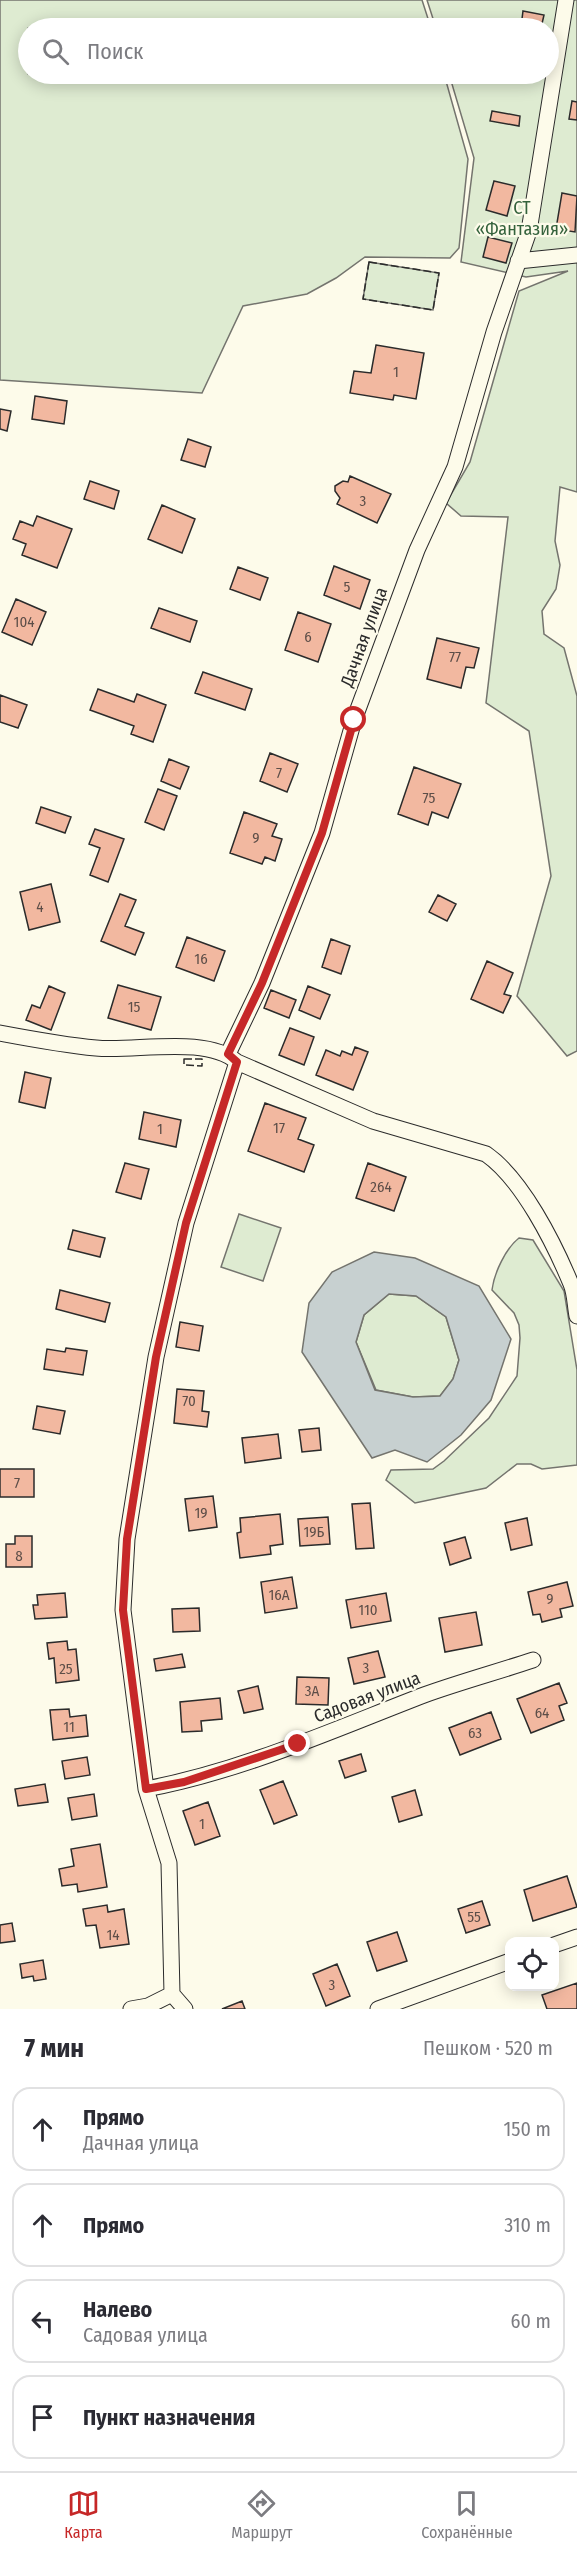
<!DOCTYPE html>
<html lang="ru">
<meta charset="utf-8">
<style>
body{margin:0;font-family:"Fira Sans Condensed",sans-serif;background:#f7f7f7;color:#2b2b33}
.controls{position:absolute;right:18px;bottom:18px;display:grid;overflow:hidden;border-radius:12px;box-shadow:0 3px 15px #0003}
.controls button{width:54px;height:54px;display:grid;place-items:center;padding:0;border:0;border-bottom:2px solid #e1e1e2;background:#fff;color:#2b2b33;font:30px sans-serif}
.stop{position:absolute;width:18px;height:18px;margin:-14px;border:4px solid #c62828;border-radius:50%;background:#fff}
.stop.end{background:#c62828;border-color:#fff;box-shadow:0 2px 6px #0008}
.list{margin:0;padding:0;list-style:none}
h2{display:flex;justify-content:space-between;align-items:center;height:78px;margin:0;padding:0 24px;font-size:26px}
h2 small{font-size:20px;font-weight:400;color:#7c7c81}
.list li{display:grid;grid-template-columns:39px 1fr auto;gap:18px;align-items:center;box-sizing:border-box;height:84px;margin:0 12px 12px;padding:0 12px;border:2px solid #e1e1e2;border-radius:18px}
.list b{display:block;font-size:22px;white-space:nowrap}
.list p{margin:0;font-size:20px;white-space:nowrap;color:#7c7c81}
.list em{font-size:20px;font-style:normal;color:#7c7c81}
.icon{flex:none;width:33px;height:33px;fill:none;stroke:currentColor;stroke-width:2;stroke-linecap:round;stroke-linejoin:round}
.map{position:relative;flex:none;width:577px;height:2009px;overflow:hidden}
.search{position:absolute;background:#fff;box-shadow:0 3px 15px #0003;left:18px;right:18px;top:18px;height:66px;display:flex;align-items:center;gap:15px;box-sizing:border-box;padding:0 21px;border-radius:33px;color:#7c7c81;font-size:22px}
.sheet{height:462px;background:#fff}
nav{display:flex;justify-content:space-around;align-items:center;box-sizing:border-box;height:84px;border-top:2px solid #e1e1e2;background:#fff;font-size:16px;color:#7c7c81}
nav a{display:grid;justify-items:center;gap:3px}
nav .on{color:#c62828}
.map>svg:first-child{display:block}
.green{fill:#deebd1;stroke:#74746e;stroke-width:1.5}
.water{fill:#c7d0d0;stroke:#74746e;stroke-width:1.5;fill-rule:evenodd}
.building{fill:#f2b8a0;stroke:#2b2b2b;stroke-width:1.5}
.lines{fill:none;stroke-linecap:round;stroke-linejoin:round}
.street-casing{stroke:#2b2b2b;stroke-width:17}
.street{stroke:#fdfbea;stroke-width:15}
.fence{stroke:#2b2b2b;stroke-width:1.5;stroke-dasharray:8 3;stroke-linecap:butt}
.route{stroke:#c62828;stroke-width:8}
.labels{text-anchor:middle;dominant-baseline:central;stroke-width:4.5;stroke-linejoin:round;paint-order:stroke}
.number-label{font-size:15px;fill:#5d4e48}
.park-label{font-size:18px;fill:#34623c;stroke:#fdfbea}
.street-label{font-size:18px;fill:#2b2b2b;stroke:#fdfbea}
</style>
<div class="map">
<svg width="577" height="2009" viewBox="0 0 577 2009">
<rect width="100%" height="100%" fill="#fdfbea"/>
<path class="green" d="M0,0h422l9,28h-403v46h416l24,85 -9,89 -9,10 -85,-1 -29,21 -29,16 -64,12 -41,87 -202,-13z
M427,0h150v492l-17,-5 -5,54 5,24 -4,24 -14,22 2,23 20,14 13,48v355l-10,5 -50,-60 34,-120 -22,-145 -43,-28 22,-186 -47,-1 -15,-13 24,-41 49,-171 49,-20 -42,6 -65,-15 13,-104 -25,-84h99v-46h-112z
M369,262l70,11 -6,37 -70,-11z
M239,1214l42,14 -18,53 -42,-14z
M519,1238l14,2 31,51 13,79v95l-35,4 -11,-5h-14l-31,24 -71,15 -29,-23 5,-10 42,-1 11,-8 45,-43 28,-42 3,-38 -1,-13 -5,-12 -22,-23c2,-17 14,-42 27,-52z
M389,1294l27,2 30,21 13,43 -6,19 -13,17 -27,1 -37,-7 -20,-48 8,-27z"/>
<path class="water" d="M374,1252l41,6 64,28 32,53 -20,61 -30,35 -34,27 -32,-12 -23,8 -70,-106 7,-49 23,-31zM389,1294l27,2 30,21 13,43 -6,19 -13,17 -27,1 -38,-7 -19,-48 8,-27z"/>
<path class="building" d="M523,11l21,4 -3,13 -20,-1z
M512,74h24l-1,7 -24,-4z
M572,101l5,1v18l-8,-1z
M492,111l28,5 -1,10 -29,-5z
M494,181l21,5 -8,30 -21,-6z
M562,193l15,3 -2,36 -19,-3z
M488,237l24,6 -6,20 -23,-6z
M376,345l48,8 -8,46 -22,-4 -1,5 -43,-7 4,-22 17,2z
M35,396l32,5 -3,23 -32,-5z
M0,409l11,2 -4,20 -7,-2z
M188,439l23,8 -6,20 -24,-7z
M350,476l41,18 -14,29 -40,-19 3,-6 -5,-7v-5l8,-5 5,1z
M90,481l29,10 -5,18 -30,-10z
M162,505l33,14 -13,34 -34,-14z
M37,516l35,13 -15,39 -35,-13 4,-11 -13,-5 7,-18 13,5z
M334,566l36,14 -10,29 -36,-14z
M238,567l30,11 -8,22 -30,-11z
M16,599l30,13 -14,33 -30,-13z
M159,608l38,13 -7,21 -39,-14z
M298,612l33,12 -13,38 -33,-12z
M437,638l42,10 -5,20 -8,-1 -5,21 -34,-9z
M203,672l49,17 -7,21 -50,-17z
M98,689l36,13 3,-8 29,11 -13,37 -22,-8 3,-8 -44,-16z
M0,695l27,10 -9,23 -18,-6z
M270,753l28,11 -11,28 -27,-11z
M169,759l20,8 -9,22 -19,-8z
M414,767l47,17 -13,34 -16,-6 -4,13 -30,-11z
M158,789l19,7 -13,34 -19,-8z
M41,807l30,10 -6,16 -29,-10z
M244,812l33,12 -5,12 10,3 -7,22 -10,-4 -3,7 -32,-11z
M95,829l29,10 -16,43 -18,-7 10,-27 -11,-4z
M51,884l9,38 -31,8 -9,-38z
M120,894l16,6 -11,26 19,7 -9,22 -34,-14z
M438,895l18,9 -9,17 -18,-9z
M187,937l38,14 -11,30 -38,-14z
M331,939l19,7 -9,28 -19,-7z
M487,961l26,12 -9,21 7,2 -8,17 -32,-14z
M118,985l43,12 -10,33 -43,-12z
M49,986l16,7 -14,37 -25,-10 6,-15 8,3z
M308,986l22,9 -10,24 -21,-9z
M271,990l25,10 -7,18 -25,-10z
M290,1028l24,9 -10,28 -25,-10z
M355,1047l13,5 -15,38 -37,-15 10,-25 14,6 2,-5 10,4z
M25,1072l26,6 -6,30 -26,-6z
M265,1103l41,15 -8,21 16,6 -10,27 -56,-21z
M144,1112l37,8 -5,27 -37,-8z
M125,1163l24,6 -8,30 -25,-7z
M368,1163l38,14 -12,34 -38,-13z
M73,1230l32,8 -5,19 -32,-8z
M60,1290l50,13 -5,19 -49,-13z
M180,1322l23,4 -4,25 -23,-4z
M66,1348l21,3 -4,24 -39,-6 3,-20 18,3z
M177,1389l27,2 -2,20 7,1 -2,15 -33,-4z
M37,1406l28,5 -5,23 -27,-5z
M319,1428l2,22 -19,2 -3,-22z
M278,1434l3,24 -36,5 -3,-25z
M0,1469h34v28h-34z
M213,1496l4,31 -28,4 -4,-32z
M370,1503l4,45 -18,1 -4,-45z
M280,1514l3,30 -13,2 1,8 -31,4 -3,-25 4,-1 -1,-14z
M328,1517l2,27 -30,2 -2,-27z
M527,1518l5,27 -21,5 -6,-27z
M15,1536h17v31h-26v-23h9z
M465,1537l6,21 -21,7 -6,-22z
M292,1577l5,31 -32,5 -4,-31z
M567,1582l6,24 -13,3 2,8 -20,5 -2,-8 -7,1 -5,-23z
M65,1593l2,24 -32,2 -2,-14h5l-1,-10z
M386,1593l5,28 -40,7 -5,-28z
M199,1608l1,23 -27,1 -1,-23z
M476,1612l6,33 -37,7 -6,-34z
M67,1641l1,9 8,-1 3,31 -23,3 -2,-25 -5,1 -2,-16z
M378,1651l7,26 -31,7 -6,-26z
M182,1654l3,13 -29,4 -2,-12z
M297,1677l32,1 -1,27 -32,-1z
M559,1683l8,20 -8,3 5,14 -33,13 -14,-34z
M258,1686l5,23 -19,4 -6,-22z
M220,1698l2,21 -21,2 1,10 -20,1 -2,-30z
M69,1709l1,8 16,-2 2,21 -35,4 -3,-30z
M491,1712l10,27 -41,16 -11,-27z
M361,1754l5,17 -21,7 -6,-17z
M87,1757l3,18 -25,4 -3,-18z
M283,1781l14,34 -23,9 -14,-34z
M45,1784l3,18 -30,4 -3,-17z
M415,1790l7,25 -23,7 -7,-25z
M94,1794l3,22 -25,4 -4,-22z
M208,1802l12,34 -25,9 -12,-34z
M100,1844l7,43 -29,5 -1,-8 -15,2 -3,-17 15,-3 -3,-17z
M567,1876l10,31 -44,14 -9,-31z
M482,1901l8,24 -24,8 -8,-24z
M107,1905l1,7 16,-3 5,35 -29,4 -4,-23 -10,1 -3,-17z
M12,1923l3,18 -15,2v-18z
M397,1932l10,29 -30,10 -10,-29z
M43,1960l3,19 -12,2 -1,-5 -11,2 -2,-14z
M337,1964l13,32 -24,10 -13,-32z
M577,1983v26h-30l-5,-14z
M242,2001l3,8h-23z"/>
<g class="lines">
<g class="street-casing">
<path id="street" d="M518,261l59,-6
M0,1033c32,6 64,12 96,15 39,4 110,-13 141,14l136,59 113,33c36,25 68,89 85,130 4,9 4,22 6,32
M228,1054l34,-71 60,-150 32,-113 63,-170 38,-83 39,-135 35,-101 37,-231
M146,1789c96,-18 187,-59 278,-94 36,-13 73,-23 109,-35
M554,1945l23,-8
M131,2009l17,-3 24,-12
M185,2009l-13,-15 -3,-131 -23,-74 -23,-179 4,-71 29,-182 30,-134 51,-161
M378,2009l132,-48"/>
</g>
<use href="#street" class="street"/>
<path class="fence" d="M369,262l70,11 -6,37 -70,-11z
M184,1059h18v7l-18,-1z"/>
</g>
<g class="lines">
<path class="route" d="M298,1744l-114,38 -38,7 -23,-179 4,-71 29,-182 30,-134 51,-161 -9,-8 34,-71 60,-150 32,-113"/>
</g>
<g class="labels">
<g class="number-label">
<text x="396" y="372">1</text>
<text x="363" y="501">3</text>
<text x="347" y="587">5</text>
<text x="24" y="622">104</text>
<text x="308" y="637">6</text>
<text x="455" y="657">77</text>
<text x="279" y="773">7</text>
<text x="429" y="798">75</text>
<text x="256" y="838">9</text>
<text x="40" y="907">4</text>
<text x="201" y="959">16</text>
<text x="134" y="1007">15</text>
<text x="279" y="1128">17</text>
<text x="160" y="1129">1</text>
<text x="381" y="1187">264</text>
<text x="189" y="1401">70</text>
<text x="17" y="1483">7</text>
<text x="201" y="1513">19</text>
<text x="314" y="1532">19Б</text>
<text x="19" y="1556">8</text>
<text x="279" y="1595">16А</text>
<text x="550" y="1599">9</text>
<text x="368" y="1610">110</text>
<text x="366" y="1668">3</text>
<text x="66" y="1669">25</text>
<text x="312" y="1691">3А</text>
<text x="542" y="1713">64</text>
<text x="69" y="1727">11</text>
<text x="475" y="1733">63</text>
<text x="202" y="1824">1</text>
<text x="474" y="1917">55</text>
<text x="113" y="1935">14</text>
<text x="332" y="1985">3</text>
</g>
<g class="park-label">
<text x="522" y="208">СТ<tspan x="522" dy="21">«Фантазия»</tspan></text>
</g>
<g class="street-label">
<text transform="translate(364 637) rotate(-70)">Дачная улица</text>
<text transform="translate(367 1697) rotate(-21)">Садовая улица</text>
</g>
</g>
</svg>
<div class="controls">
<button><svg class="icon" aria-label="locate" viewBox="0 0 24 24"><circle cx="12" cy="12" r="6"/><path d="M12 2v4M12 18v4M2 12h4M18 12h4"/></svg></button>
</div>
<div class="stop" style="left:354px;top:720px"></div>
<div class="stop end" style="left:298px;top:1744px"></div>
<div class="search"><svg class="icon" aria-label="search" viewBox="0 0 24 24"><circle cx="10" cy="10" r="6"/><path d="M15 15l6 6"/></svg>Поиск</div>
</div>
<section class="sheet">
<h2>7 мин<small>Пешком · 520 m</small></h2>
<ul class="list">
<li><svg class="icon" aria-label="ahead" viewBox="0 0 24 24"><path d="M12 20V5M6 11l6-6 6 6"/></svg><div><b>Прямо</b><p>Дачная улица</p></div><em>150 m</em></li>
<li><svg class="icon" aria-label="ahead" viewBox="0 0 24 24"><path d="M12 20V5M6 11l6-6 6 6"/></svg><div><b>Прямо</b></div><em>310 m</em></li>
<li><svg class="icon" aria-label="left" viewBox="0 0 24 24"><path d="M17 20v-9H6M10 6l-5 5 5 5"/></svg><div><b>Налево</b><p>Садовая улица</p></div><em>60 m</em></li>
<li><svg class="icon" aria-label="arrive" viewBox="0 0 24 24"><path d="M6 21V4h12l-3 4 3 4H6"/></svg><div><b>Пункт назначения</b></div></li>
</ul>
</section>
<nav>
<a class="on"><svg class="icon" aria-label="map" viewBox="0 0 24 24"><path d="M3 6l6-2 6 2 6-2v14l-6 2-6-2-6 2zM9 4v14M15 6v14"/></svg>Карта</a>
<a><svg class="icon" aria-label="directions" viewBox="0 0 24 24"><path d="M12 3l9 9-9 9-9-9zM9 14v-3h6M13 9l2 2-2 2"/></svg>Маршрут</a>
<a><svg class="icon" aria-label="saved" viewBox="0 0 24 24"><path d="M7 4h10v16l-5-4-5 4z"/></svg>Сохранённые</a>
</nav>
